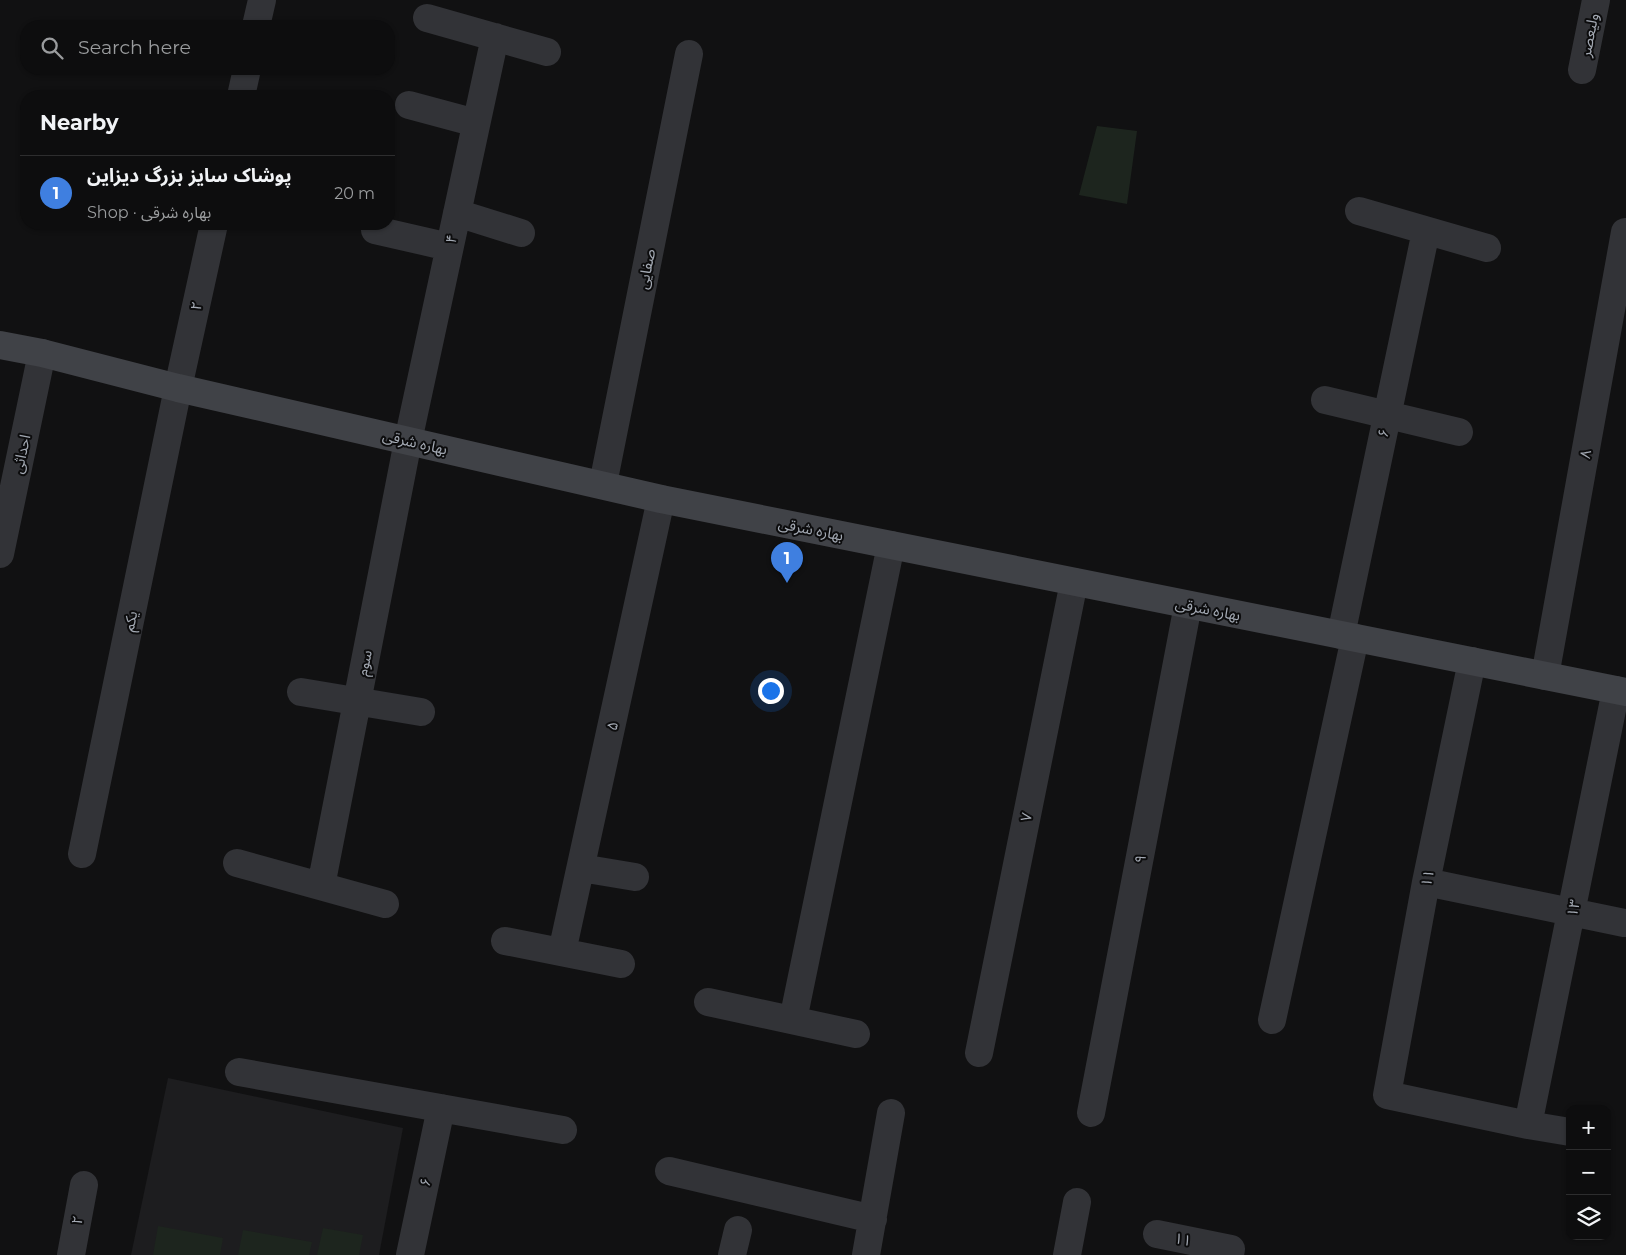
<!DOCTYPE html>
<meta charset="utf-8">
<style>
body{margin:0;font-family:Montserrat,"Noto Sans Arabic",sans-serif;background:#161617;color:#f1f3f6}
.controls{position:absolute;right:15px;bottom:15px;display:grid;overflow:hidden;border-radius:10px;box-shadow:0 1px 4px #0004}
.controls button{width:45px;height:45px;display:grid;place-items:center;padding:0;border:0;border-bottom:1px solid #2d2d2e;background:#0d0d0e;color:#f1f3f6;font:25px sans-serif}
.you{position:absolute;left:770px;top:690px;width:18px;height:18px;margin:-12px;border:4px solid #fff;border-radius:50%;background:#1a73e8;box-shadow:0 0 0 8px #1a73e833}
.badge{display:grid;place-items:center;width:32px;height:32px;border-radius:50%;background:#db2777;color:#fff;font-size:16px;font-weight:700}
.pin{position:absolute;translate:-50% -41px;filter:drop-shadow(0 1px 2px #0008)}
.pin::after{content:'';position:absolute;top:26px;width:18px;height:15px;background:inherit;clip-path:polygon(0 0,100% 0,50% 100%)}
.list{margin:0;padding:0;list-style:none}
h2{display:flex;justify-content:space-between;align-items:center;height:65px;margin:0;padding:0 20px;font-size:21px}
h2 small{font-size:16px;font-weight:400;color:#9a9c9e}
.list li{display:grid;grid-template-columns:32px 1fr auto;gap:15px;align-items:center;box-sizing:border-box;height:75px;padding:0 20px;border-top:1px solid #2d2d2e}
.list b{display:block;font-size:19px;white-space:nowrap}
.list p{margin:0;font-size:16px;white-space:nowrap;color:#9a9c9e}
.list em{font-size:16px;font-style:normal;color:#9a9c9e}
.icon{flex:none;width:28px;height:28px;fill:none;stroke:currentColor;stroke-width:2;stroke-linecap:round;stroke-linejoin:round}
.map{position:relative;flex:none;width:1626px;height:1255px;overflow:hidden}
.search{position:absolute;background:#0d0d0e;box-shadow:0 1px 4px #0004;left:20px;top:20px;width:375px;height:55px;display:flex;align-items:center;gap:12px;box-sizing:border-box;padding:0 18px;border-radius:20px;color:#9a9c9e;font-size:19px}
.panel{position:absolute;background:#0d0d0e;box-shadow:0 1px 4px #0004;left:20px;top:90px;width:375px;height:140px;border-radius:20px}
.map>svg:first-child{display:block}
.built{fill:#1d1d1f}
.green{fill:#1d251e}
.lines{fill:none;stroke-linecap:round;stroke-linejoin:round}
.street{stroke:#323337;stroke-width:28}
.secondary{stroke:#404247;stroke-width:28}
.labels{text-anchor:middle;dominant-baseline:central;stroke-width:4;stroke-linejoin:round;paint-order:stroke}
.street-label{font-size:15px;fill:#a3a9b3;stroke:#0c0c0d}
</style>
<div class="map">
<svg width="1626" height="1255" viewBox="0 0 1626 1255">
<rect width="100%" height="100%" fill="#111112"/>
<path class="built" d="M168,1078l235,50 -24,127h-248z"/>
<path class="green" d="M1097,126l40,5 -10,73 -48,-9z
M158,1226l65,12 -3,17h-67z
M323,1228l40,7 -4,20h-42z
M243,1230l69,12 -3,13h-71z"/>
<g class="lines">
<path class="street" d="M427,18l120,34
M256,26l6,-26
M1582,70l14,-70
M241,96l6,-27
M409,105l67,18
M1359,211l128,37
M457,213l64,20
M375,230l74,17
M1325,400l134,32
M603,484l86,-430
M0,554l42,-201
M1341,635l85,-404
M1472,661l-46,221 -39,213 141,30 42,7
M1545,676l80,-444
M301,692l120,20
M82,854l96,-466 36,-164
M237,863l148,41
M581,868l54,9
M1426,882l198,41
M321,886l87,-445 87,-404
M505,941l116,23
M562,952l99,-453
M708,1002l148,32
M793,1020l98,-475
M1272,1020l83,-382
M979,1053l95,-471
M239,1072l324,58
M1091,1113l97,-508
M1528,1125l88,-435
M669,1171l204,48
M1157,1234l74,15 -1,6
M71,1255l13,-70
M410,1255l31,-147
M732,1255l6,-25
M866,1255l25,-142
M1067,1255l10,-53"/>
<path class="secondary" d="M0,345l42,8 136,35 483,111 965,193"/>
</g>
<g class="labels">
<g class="street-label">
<text transform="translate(1589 35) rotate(-79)">ولیعصر</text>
<text transform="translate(451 239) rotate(-78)">۴</text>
<text transform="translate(646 269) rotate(-79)">صفایی</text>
<text transform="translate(196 306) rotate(-78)">۲</text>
<text transform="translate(1383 433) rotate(-78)">۶</text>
<text transform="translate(415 442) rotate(13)">بهاره شرقی</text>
<text transform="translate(21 454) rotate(-78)">احداثی</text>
<text transform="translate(1585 454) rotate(-80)">۸</text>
<text transform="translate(811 529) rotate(11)">بهاره شرقی</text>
<text transform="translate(1208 609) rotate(11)">بهاره شرقی</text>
<text transform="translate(130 621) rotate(-78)">یکم</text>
<text transform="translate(364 663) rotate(-79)">سوم</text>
<text transform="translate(612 726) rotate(-78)">۵</text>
<text transform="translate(1026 817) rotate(-79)">۷</text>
<text transform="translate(1140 859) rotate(-79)">۹</text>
<text transform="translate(1427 878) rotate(-79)">۱۱</text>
<text transform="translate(1573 908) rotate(-79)">۱۳</text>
<text transform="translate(425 1182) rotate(-78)">۶</text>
<text transform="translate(77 1220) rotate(-79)">۲</text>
<text transform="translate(1183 1239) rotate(11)">۱۱</text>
</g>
</g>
</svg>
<div class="controls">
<button>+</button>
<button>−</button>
<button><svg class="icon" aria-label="layers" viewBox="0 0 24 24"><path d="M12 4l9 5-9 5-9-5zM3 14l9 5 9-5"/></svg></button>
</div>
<div class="you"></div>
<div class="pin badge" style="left:787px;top:583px;background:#3f7fe0">1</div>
<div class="search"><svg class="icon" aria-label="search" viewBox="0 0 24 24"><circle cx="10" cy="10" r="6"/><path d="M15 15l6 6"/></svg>Search here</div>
<section class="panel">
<h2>Nearby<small></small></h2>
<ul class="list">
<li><span class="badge" style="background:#3f7fe0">1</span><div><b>پوشاک سایز بزرگ دیزاین</b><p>Shop · بهاره شرقی</p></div><em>20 m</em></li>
</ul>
</section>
</div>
